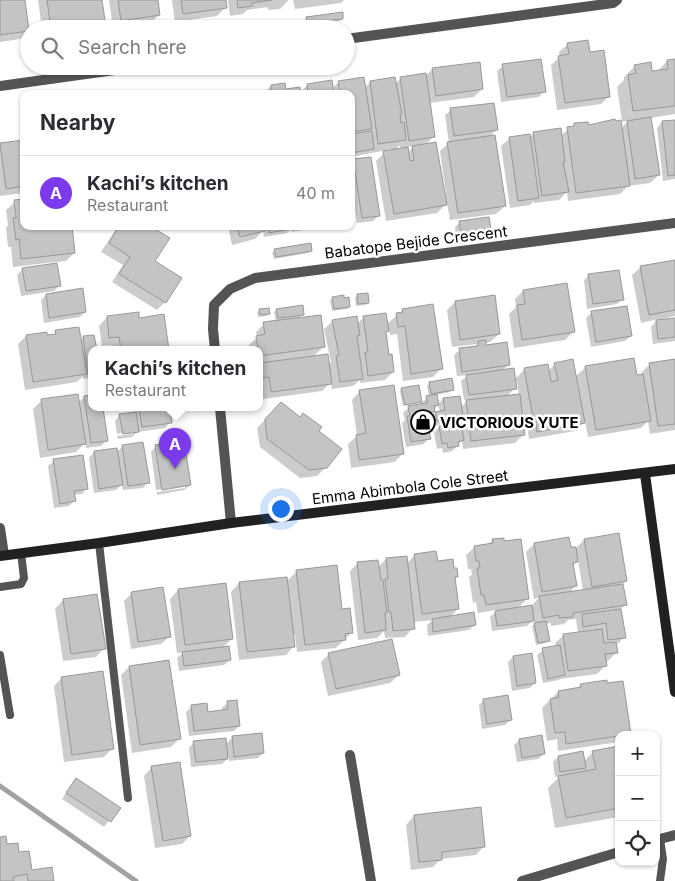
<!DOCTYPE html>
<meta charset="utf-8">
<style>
body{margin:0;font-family:Inter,sans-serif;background:#f2f2f3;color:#2b2b33}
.controls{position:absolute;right:15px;bottom:15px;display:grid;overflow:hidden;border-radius:10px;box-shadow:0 1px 4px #0004}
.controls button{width:45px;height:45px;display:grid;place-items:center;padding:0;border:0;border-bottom:1px solid #e1e1e2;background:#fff;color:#2b2b33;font:25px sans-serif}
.you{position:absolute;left:280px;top:508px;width:18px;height:18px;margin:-12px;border:4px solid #fff;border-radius:50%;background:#1a73e8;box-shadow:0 0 0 8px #1a73e833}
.badge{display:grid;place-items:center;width:32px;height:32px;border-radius:50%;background:#7c3aed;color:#fff;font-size:16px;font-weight:700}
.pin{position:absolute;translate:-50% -41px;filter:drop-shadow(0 1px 2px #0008)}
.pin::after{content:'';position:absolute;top:26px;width:18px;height:15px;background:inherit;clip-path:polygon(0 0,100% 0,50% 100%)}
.popup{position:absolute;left:88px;top:346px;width:175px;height:65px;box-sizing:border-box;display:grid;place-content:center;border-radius:10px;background:#fff;filter:drop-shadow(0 1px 4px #0005);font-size:16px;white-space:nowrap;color:#7c7c81}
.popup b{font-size:19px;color:#2b2b33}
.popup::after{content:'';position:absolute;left:50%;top:100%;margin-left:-10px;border:10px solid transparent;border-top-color:#fff}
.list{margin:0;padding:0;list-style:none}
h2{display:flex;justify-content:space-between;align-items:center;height:65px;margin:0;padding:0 20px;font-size:21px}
h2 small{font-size:16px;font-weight:400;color:#7c7c81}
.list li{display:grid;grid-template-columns:32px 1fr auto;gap:15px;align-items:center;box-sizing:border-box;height:75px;padding:0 20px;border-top:1px solid #e1e1e2}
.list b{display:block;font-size:19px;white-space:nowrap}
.list p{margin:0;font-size:16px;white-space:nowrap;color:#7c7c81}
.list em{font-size:16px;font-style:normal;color:#7c7c81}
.icon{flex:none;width:28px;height:28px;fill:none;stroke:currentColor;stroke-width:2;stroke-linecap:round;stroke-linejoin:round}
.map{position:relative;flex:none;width:675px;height:881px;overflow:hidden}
.search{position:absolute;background:#fff;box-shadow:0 1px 4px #0004;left:20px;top:20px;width:335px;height:55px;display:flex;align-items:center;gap:12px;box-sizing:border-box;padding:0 18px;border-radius:28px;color:#7c7c81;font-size:19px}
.panel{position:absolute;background:#fff;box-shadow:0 1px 4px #0004;left:20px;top:90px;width:335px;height:140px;border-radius:10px}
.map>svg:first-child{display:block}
.shadow{fill:#0003;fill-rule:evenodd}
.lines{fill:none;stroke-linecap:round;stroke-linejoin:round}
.stream{stroke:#a2a2a2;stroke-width:5}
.building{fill:#c4c4c4;stroke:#989898}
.lane{stroke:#545454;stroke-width:8}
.street{stroke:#545454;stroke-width:10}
.secondary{stroke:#212121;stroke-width:10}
.labels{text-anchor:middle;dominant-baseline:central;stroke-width:5;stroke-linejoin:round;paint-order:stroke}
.street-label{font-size:15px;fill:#000;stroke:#fff}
.poi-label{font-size:15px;font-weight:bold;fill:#000;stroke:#fff;text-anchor:start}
</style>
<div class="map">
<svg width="675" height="881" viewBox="0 0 675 881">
<rect width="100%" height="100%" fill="#fff"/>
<path class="shadow" d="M0,0h24l4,31 -8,8 -20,3z
M38,0h63l3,27 -1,2h-61z
M109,0h48l2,15 -8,8 -38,5z
M172,0h52l1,8 -8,8 -42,6z
M228,0h60v1l-8,8 -12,1v-3l-21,3 -4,4 -13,2z
M293,0h51l-3,3 -46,6z
M307,18l35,1 -2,2 -35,4v-5z
M568,44l21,9 20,43 -8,8 -44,6 -6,-45 9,-8 -1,-5z
M675,60v54l-25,4 9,57 -9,8 -22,3 -8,8 -52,7 -1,-9 -8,8 -25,3v-2l-4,4 -20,3 -9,-62 9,-8h19l5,-5 26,3 14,-11 14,1 11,-2 2,-2 21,-1 -5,-34 7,-7v-3l11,-11 16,7 6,-1 10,-11zM629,121l-4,3 -4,5 -1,-7z
M503,66l41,25 -5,6 -38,5 -4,-31z
M433,69l49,20 -8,8 -45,6 4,34 -8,8 18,49h3l-6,-43 9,-8 -4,-28 6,-5 45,20 -7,7 16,69 -9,8 -46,6 -3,-17 -10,10 -51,8 -10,-60 8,-8 8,-2v-2l-41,8v-63h-98l12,-2 6,-6 28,7 9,-8 24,3 7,-6 26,6 5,-6 25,2 6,-6 24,-2zM400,145l1,5 -7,1zM414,146l-6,7 -1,-6z
M675,121v58l-12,2 -6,-53 5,-6z
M24,141v52l-24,3v-52z
M354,160l25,55 -6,6 -16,2 -6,-40v-20z
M15,202l9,24 50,27 -8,8 -10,1 3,24 -5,5 -33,5 -4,-21 6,-6 33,-5v-2l-43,5 -2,-20h-3l-2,-19 2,-3 -2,-15z
M460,222l29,7 -5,5 -28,4 -1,-11z
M118,226h30l5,36 12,40 -8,8 -45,-28 11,-17 -22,-13z
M228,226h88l-1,2 -23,4 -1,-2 -4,3 -23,4 -1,-6 -8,8 -23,6z
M326,226h21l-20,4z
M275,250l36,1 -3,2 -34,6 -2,-6z
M675,261v55l-13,3v2l13,-2v22l-22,3 -2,-17 7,-8 -17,4 -9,-48 9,-8z
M589,275l33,24 -5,5 -30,5 -3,-29z
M523,291l50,41 -8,8 -51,8 -5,-34 7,-7 -1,-8z
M46,295l39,17 -5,5 -36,6 -3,-23z
M357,295l11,7 -2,3 -10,1 -1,-8z
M333,298l16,8 -2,3 -15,2 -2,-11z
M455,302l44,32 -9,8 -5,1v3l24,18 -7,7 12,9 10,-10 23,-5 1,6 7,-7 20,13 11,-10 50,10 6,-1v-4l8,-8 25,-4v70l-25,4 -2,-13 -7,7 -53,9 -3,-16 -10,10 -46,8 -2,-14 -5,1 1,9 -8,8 -52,6 -1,-8 -10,10 -9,2 -1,-5 -5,1 -3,-16 8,-9 -11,2 1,5 -3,3v4l-5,6 -18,3 -4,-24 3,-3 -2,-7 7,-7h12l-1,-3 8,-6 -2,-11 2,-3 24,7 -3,2 -14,3 2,9 -6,10 8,-1 -2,-8 5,-6 17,9 9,-9 -5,1 -3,-19 7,-6 -11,1 -3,-21 6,-5 13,-2 4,-4 -25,3 -5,-37zM517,381l2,14 -12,1 8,-8 -1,-6zM460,419v5l-6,1z
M259,310l9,4 -2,2 -8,1 -1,-4z
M277,310l26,4 -5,5 26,27 -11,11 15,9 3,-4 -7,-33 9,-8 24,3 7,-7 23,7 16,-14 38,59 -8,8 -30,4 -6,-47 -7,1 -1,-5 -4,3 3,23 5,16 -8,8 -25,3v-3l-7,6 -21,3 -1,-7 -9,9 -59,8 -2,-14h-2v-19l4,-4h-4v-12h-10v-5l8,-8 -1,-5 8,-8 12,-2 -2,-10z
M592,312l39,24 -6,5 -34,6 -5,-29z
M163,316l5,34h-56l-1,-5 -9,1 -3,-20 8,-9 31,2z
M56,332l24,9 3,-4 10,-1 2,14h-4v28l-8,1v-3l-6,6 -52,8 -7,-46 8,-8h26z
M402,389l19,12 -3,2 -15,3 -3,-15z
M360,391l43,62 -8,9 -44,6 -3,-24 9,-8 -5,-36z
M77,395l1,8 6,-6 7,-1v12h10l5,33 -5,5 -15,2 -1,-5 -9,9 -36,6 -7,-49 8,-8z
M281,403l36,29 9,35 -9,9 -17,2 -40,-31 -3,-19z
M140,408h28l2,14 -5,6 -28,4 -5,5 -14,2 -1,-3 16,-2v-3l-16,3 -2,-13 5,-6 14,-2z
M156,446l34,39 -6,5 -27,5v-3l28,-4v-3l-29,5 -5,-38z
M122,447l26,35 -5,6 -20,2 -1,-6 -6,6 -22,3 -5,-35 5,-6 22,1z
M54,461l33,27 -5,6 -9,1 1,6 -5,5 -15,2 -6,-42z
M493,540l35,58 -10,10 13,-2 8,-8 -5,1 -8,-47 8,-8 40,6 10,-10 42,41 -4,4 3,20 -5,5 4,27 -5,6h-4l1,10 -8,8h-3v5l-8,8 -37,5 -1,1 -16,3 -6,-28 6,-5 13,-3 -1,-4 9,-8 14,-2 -2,-14 -8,1 -4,4 -13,2v-3l-6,1 3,17 -2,2 -10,2 -4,-19 3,-2 -1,-5 -7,7 -35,5 -2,-14 7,-7 -19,3 -2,-11 -3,1 -4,-26 3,-2 -1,-6h-3l-2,-14 9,-8 13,-2zM578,560l5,31 -15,3 8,-8 -3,-20z
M415,555l38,14 4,7 -3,4 4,29 -8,8 25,8 -6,5 -41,6 -1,-11 6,-5 -20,2v6l-8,9 -20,1 -1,-7 -7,7 -19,2 -8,-69 8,-8 20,4 8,-8 21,4z
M297,571l44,40 11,21 -16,16 -39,4 -2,-17h-2l1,11 -8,9 -47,5 -8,-68 8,-9 48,-2z
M178,590l54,49 -10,9 8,12 -6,5 -45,6 -2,-13 7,-6 -7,1 -7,-54z
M132,593l38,43 -9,8 -30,5 -7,-48z
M63,600l41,48 -8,9 -33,4 -8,-52z
M329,654l70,21 -9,8 -62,13 -7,-34z
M513,657l22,26 -5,5 -18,3 -4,-29z
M168,661l11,78 -8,8 -39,6 -11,-78 8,-8z
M62,678l50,71 -8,8 -40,5 -10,-76z
M581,685l48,48 -10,2v7l-61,9 -1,-12 -10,2 -5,-33 16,-16 19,-3z
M484,700l26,20 -5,5 -23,4 -3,-24z
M228,702l11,24 -5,5 -45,5 -3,-24 6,-6 15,7 16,-2 -1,-3z
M232,738l31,15 -5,5 -29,3v-4l-7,7 -31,3 -2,-19 5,-6 31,3z
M519,740l25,14 -6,5 -21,3 -3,-17z
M619,747v70l-64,11 -7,-40 12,-12 -5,1 -2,-15 5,-5 26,4 9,-9z
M152,767l38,69 -8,8 -27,4 -11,-72z
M71,785l48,23 -15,19 -42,-28z
M414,816l70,30 -8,9 -35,4 -8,8 -22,3 -5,-45z
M0,838l6,8 12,8 13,17 21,10h-52z"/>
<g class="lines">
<path class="stream" d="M0,786l136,95"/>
</g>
<path class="building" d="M0,0h25l4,31 -29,4z
M47,0h55l4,27 -55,2z
M118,0h40l2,15 -39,6z
M181,0h45l1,8 -44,6z
M237,0h35l-20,3v3l-14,2z
M343,12v7l-36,4 -1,-6z
M588,40l2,12 14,-2 6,47 -45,6 -7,-47 11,-2 -2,-11z
M541,59l5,33 -39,5 -5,-33z
M675,59v47l-42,5 -5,-36 8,-2 -2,-8 17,-3 1,9 16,-2 -1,-9z
M480,62l3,27 -47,7 -4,-28z
M426,73l9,64 -26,4 -9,-64z
M364,77l8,52 -21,3v-38h-11l-2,-13z
M395,77l7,37h-2l1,9 3,-1 2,18 -28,4 -8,-63z
M332,80l2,14h-26l-1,-10z
M285,83l1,6 14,-2 1,7h-48l18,-4v-5z
M494,103l4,27 -44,6 -4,-28z
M651,117l9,58 -25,4 -8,-58z
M615,119l1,2 5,-1 9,66 -54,7 -9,-66 7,-1v-3l14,-1 1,3z
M675,120v55l-7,1 -6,-55z
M561,128l4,34h-2l6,30 -27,4 -9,-64z
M372,131l2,18 -23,4v-19z
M530,134l9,64 -21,3 -9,-64z
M495,135l11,71 -48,7 -11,-71z
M24,140v46l-18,3 -6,-46z
M436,142l11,63 -53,9 -11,-63 25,-4 2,14 4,-1 -2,-14z
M371,157l9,59 -18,2 -9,-59z
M24,199v27h48l3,27 -54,6 -2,-20 -3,1 -3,-22h3l-2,-18z
M489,217l2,12 -30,4 -2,-12z
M119,226h31l20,12 -15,23 27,17 -16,25 -47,-29 11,-17 -21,-14z
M237,226h27l1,5 -25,6z
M268,226h26v2l-25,5z
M311,243l1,8 -36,6 -2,-8z
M675,260v50l-26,5 -9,-49z
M57,263l4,23 -35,5 -4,-23z
M619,270l5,30 -31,4 -5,-30z
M567,283l8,49 -53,8 -5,-35 8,-1 -2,-14z
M83,288l3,24 -37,6 -3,-24z
M368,293l1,10 -11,1 -1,-10z
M344,295v3l5,-1 1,10 -16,2 -2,-12z
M495,295l5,39 -40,6 -5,-39z
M433,304l10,65 -32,5 -6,-48 -7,1 -2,-14 7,-1 -1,-3z
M303,305l1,10 -26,3 -2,-9z
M627,306l5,30 -36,6 -5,-31z
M269,308l1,6 -10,1 -1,-6z
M139,312v6l25,-4 5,36h-48l-2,-13 -10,1 -2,-22z
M386,313l3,18 -3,1 3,23 3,-1 2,18 -26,4 -3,-24h3l-5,-36z
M321,315l4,32 -66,9 -3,-20 9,-2 -2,-12z
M357,316l3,19 -3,1 6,43 -23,3 -4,-26 3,-1 -7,-35z
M675,318v19l-17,2 -2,-19z
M79,327l8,47 -54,8 -7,-47 21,-3v3l9,-1 -1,-4z
M94,335l3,15h-6v24l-3,1 -5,-39z
M486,340v5l21,-3 3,23 -48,7 -3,-24 19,-2v-5z
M328,354l4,30 -61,8 -2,-15 -7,1 -2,-15z
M634,358l3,17 6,-1 8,47 -55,9 -11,-64z
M573,359l12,64 -48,9 -2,-15 -2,1 -9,-50 24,-4 3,18 7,-2 -4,-17z
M675,359v65l-17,2 -9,-63z
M514,368l3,21 -48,6 -3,-20z
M452,378l2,12 -23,4 -2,-12z
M394,385l10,69 -45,6 -3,-25 10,-2 -7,-43z
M419,385l3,17 -17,3 -4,-17z
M78,394l8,50 -38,6 -7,-51z
M437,394l2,11 -5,1 1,6h-5l3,19 -4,1 2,7 -20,3 -4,-26h3l-2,-10 19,-3 -1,-7z
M520,394l5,41 -54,6 -5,-41z
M91,395v13h12l5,33 -17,2 -7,-47z
M460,396l3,21 -26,4 -2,-9 10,-2 -2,-12z
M281,402l19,15 3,-4 19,14 -3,4 23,18 -15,19 -18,2 -42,-31 -2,-20z
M139,408h31l2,15 -30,4z
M136,412l3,20 -16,2 -4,-20z
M461,422l3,18 -6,2 1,4 -11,2 -1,-5 -5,1 -3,-18z
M184,441l7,44 -29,5 -7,-45z
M143,442l7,41 -22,3 -6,-41z
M117,448l6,37 -24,4 -5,-38z
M83,455l5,34 -14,2 2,10 -16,3 -7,-45z
M619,533l8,48 -35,6 -8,-48z
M569,537l2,10h5l2,15 -5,1 4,23 -35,6 -8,-49z
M504,538v3l17,-2 8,60 -43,6 -2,-10h-3l-4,-27h3l-1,-7h-3l-2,-15 19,-3 -1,-4z
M436,551l2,10 15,-2 1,9h3l1,9h-3l4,32 -37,5 -8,-60z
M407,556l8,73 -22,2 -2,-19h-2l-4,-33h3l-2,-21z
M378,560l3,20h2l4,33h-2l1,17 -21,3 -8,-71z
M337,565l5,44 8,-1 3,25 -8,1 1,6 -41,5 -9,-75z
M287,577l8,70 -48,5 -8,-70z
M226,583l7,56 -48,6 -7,-56z
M623,584l4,21 -54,8v4l-14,1v-3l-16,3 -4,-22z
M163,587l8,50 -33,5 -7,-50z
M97,594l9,55 -35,5 -8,-55z
M532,605l2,16 -37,5 -2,-15z
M621,609l5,29 -18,2 -2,-17 -23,4 -1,-13z
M474,612l2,13 -43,7 -1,-13z
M546,621l4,20 -12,2 -4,-20z
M602,629l2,14 12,-1 2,11 -13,1 2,12 -39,5 -5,-37z
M392,639l8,36 -64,14 -8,-36z
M560,645l5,30 -17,4 -6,-31z
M229,646l2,14 -47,6 -2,-14z
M532,653l4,30 -19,3 -4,-30z
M169,660l12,79 -41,6 -11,-79z
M103,671l11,78 -42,6 -11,-78z
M607,680v3l16,-2 8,53 -65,10 -1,-12 -10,1 -5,-34 9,-2 -1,-6 23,-4 -1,-3z
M508,695l4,25 -25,4 -4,-25z
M237,700l3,26 -46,5 -3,-26 16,-2 1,9 20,-3 -1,-8z
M262,733l2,20 -30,4 -2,-21z
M542,735l3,19 -23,4 -3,-19z
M226,738l2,21 -32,3 -3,-21z
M619,746v62l-53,10 -8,-42 38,-7 -4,-18z
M583,751l3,17 -26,4 -2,-16z
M180,762l11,74 -28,5 -12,-75z
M76,778l45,30 -10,14 -45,-29z
M481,807l4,40 -43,5v8l-23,2 -5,-47z
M6,836l1,8 11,-1 1,9 10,-1 3,19 20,-3 2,14h-26l-1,-7 -14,3 1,4h-14v-44z"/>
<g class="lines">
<path class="lane" d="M99,543l29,255
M0,587l21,-3 3,-6 -3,-25
M0,655l10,60
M660,881l3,-22 -3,-20"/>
<path class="street" d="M346,39l267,-36 4,-3
M0,86l143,-20
M215,350l-2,-21 1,-24 16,-16 25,-11 420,-55
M220,408l11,115
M0,528l4,27
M350,755l21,126
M656,840l19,-5
M522,881l97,-29"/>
<path class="secondary" d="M645,474l30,218
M0,556l99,-13 132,-20 444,-54"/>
</g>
<defs>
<g id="shop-ring" transform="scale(1.25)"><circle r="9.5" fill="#fff" stroke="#000" stroke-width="1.5"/><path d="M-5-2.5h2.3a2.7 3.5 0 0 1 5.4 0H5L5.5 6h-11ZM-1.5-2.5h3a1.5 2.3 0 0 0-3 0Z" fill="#000"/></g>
</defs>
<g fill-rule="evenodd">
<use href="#shop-ring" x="423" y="422"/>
</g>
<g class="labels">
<g class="street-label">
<text transform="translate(416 242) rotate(-7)">Babatope Bejide Crescent</text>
<text transform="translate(410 487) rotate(-7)">Emma Abimbola Cole Street</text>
</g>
<g class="poi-label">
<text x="440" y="422">VICTORIOUS YUTE</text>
</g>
</g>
</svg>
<div class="controls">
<button>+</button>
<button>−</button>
<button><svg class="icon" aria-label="locate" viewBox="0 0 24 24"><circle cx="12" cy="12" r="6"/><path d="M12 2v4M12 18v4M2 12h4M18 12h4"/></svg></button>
</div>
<div class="you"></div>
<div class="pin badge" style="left:175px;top:469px">A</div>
<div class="popup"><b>Kachi’s kitchen</b>Restaurant</div>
<div class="search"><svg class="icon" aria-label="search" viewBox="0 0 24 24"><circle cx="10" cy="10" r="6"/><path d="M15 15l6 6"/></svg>Search here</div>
<section class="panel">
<h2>Nearby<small></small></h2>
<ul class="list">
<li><span class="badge">A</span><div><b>Kachi’s kitchen</b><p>Restaurant</p></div><em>40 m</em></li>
</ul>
</section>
</div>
